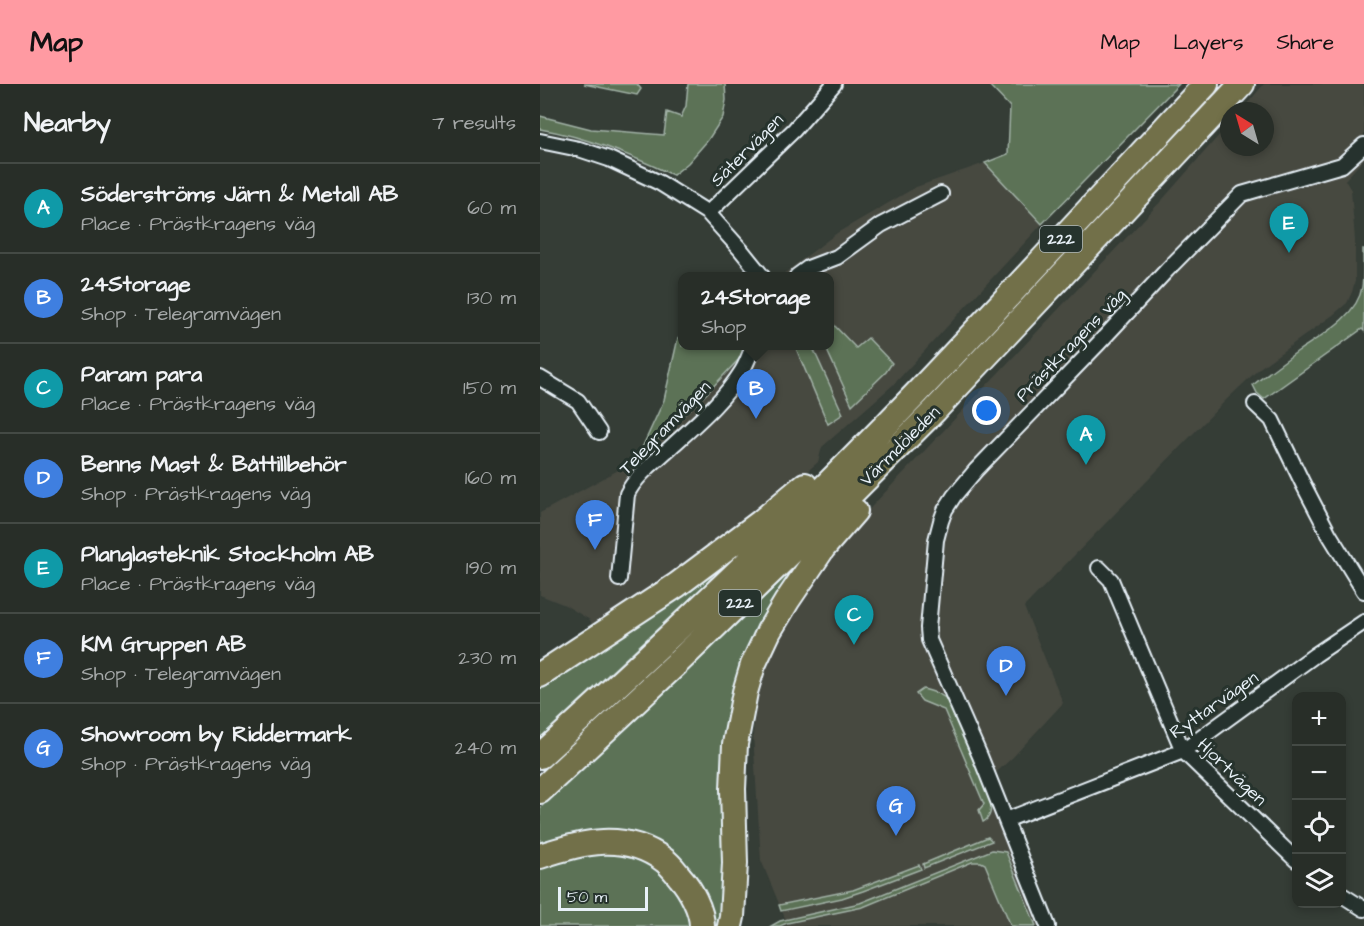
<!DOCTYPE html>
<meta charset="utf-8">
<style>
body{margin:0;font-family:"Architects Daughter",sans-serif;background:#343a34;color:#f1f3f6}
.controls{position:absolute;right:18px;bottom:18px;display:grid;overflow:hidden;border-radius:12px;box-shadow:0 3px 9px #0003}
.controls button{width:54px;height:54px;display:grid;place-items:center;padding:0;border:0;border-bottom:2px solid #444a45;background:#282e28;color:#f1f3f6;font:30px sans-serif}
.compass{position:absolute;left:680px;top:18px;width:54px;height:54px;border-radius:50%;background:#282e28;box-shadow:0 3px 9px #0003;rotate:323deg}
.scale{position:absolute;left:18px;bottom:15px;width:90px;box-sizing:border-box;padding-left:6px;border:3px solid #e8f1f8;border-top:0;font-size:16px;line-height:21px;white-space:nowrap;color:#e8f1f8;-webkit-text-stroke:4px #26332d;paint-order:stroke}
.you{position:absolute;left:447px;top:327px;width:21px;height:21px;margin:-15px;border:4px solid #fff;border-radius:50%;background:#1a73e8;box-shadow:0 0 0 9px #1a73e833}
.badge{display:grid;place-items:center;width:39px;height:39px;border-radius:50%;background:#ff9aa2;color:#fff;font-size:20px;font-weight:700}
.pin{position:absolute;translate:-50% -50px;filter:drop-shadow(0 2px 3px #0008)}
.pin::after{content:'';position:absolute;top:32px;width:21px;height:18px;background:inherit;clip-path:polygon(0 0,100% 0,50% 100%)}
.popup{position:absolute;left:138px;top:188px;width:156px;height:78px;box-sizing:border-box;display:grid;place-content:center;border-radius:12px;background:#282e28;filter:drop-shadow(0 2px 4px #0005);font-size:20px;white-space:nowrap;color:#a5a8a8}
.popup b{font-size:22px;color:#f1f3f6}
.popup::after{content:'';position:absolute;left:50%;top:100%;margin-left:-12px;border:12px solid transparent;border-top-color:#282e28}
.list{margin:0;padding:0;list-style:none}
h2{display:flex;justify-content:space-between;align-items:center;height:78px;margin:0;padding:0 24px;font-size:26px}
h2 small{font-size:20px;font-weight:400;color:#a5a8a8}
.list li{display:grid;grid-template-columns:39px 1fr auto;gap:18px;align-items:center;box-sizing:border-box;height:90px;padding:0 24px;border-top:2px solid #444a45}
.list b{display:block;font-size:22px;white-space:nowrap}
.list p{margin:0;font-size:20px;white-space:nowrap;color:#a5a8a8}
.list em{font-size:20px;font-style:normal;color:#a5a8a8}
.icon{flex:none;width:33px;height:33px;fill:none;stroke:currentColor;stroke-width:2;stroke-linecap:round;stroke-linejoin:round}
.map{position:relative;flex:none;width:824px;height:842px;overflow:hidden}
header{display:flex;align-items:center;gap:36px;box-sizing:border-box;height:84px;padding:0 30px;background:#ff9aa2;color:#111}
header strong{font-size:28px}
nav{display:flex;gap:33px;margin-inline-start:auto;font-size:21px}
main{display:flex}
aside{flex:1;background:#282e28}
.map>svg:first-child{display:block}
.built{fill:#474941}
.green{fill:#5c7256;stroke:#a2b2a7;stroke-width:1.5}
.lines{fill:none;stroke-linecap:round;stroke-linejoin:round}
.minor-casing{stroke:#e8f1f8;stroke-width:18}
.motorway-casing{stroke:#e8f1f8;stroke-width:28}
.minor{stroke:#26332d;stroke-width:14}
.motorway{stroke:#726f4a;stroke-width:24}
.labels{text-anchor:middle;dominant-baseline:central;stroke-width:6;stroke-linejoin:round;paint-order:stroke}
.shield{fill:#26332d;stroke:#aeb8bb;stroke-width:1.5}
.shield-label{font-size:16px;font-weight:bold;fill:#e8f1f8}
.street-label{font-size:18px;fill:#e8f1f8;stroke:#26332d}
</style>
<header>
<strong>Map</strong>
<nav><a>Map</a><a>Layers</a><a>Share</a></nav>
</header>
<main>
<aside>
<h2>Nearby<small>7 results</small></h2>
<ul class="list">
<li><span class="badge" style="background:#0f9aa8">A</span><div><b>Söderströms Järn &amp; Metall AB</b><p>Place · Prästkragens väg</p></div><em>60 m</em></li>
<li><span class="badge" style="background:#3f7fe0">B</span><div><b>24Storage</b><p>Shop · Telegramvägen</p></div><em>130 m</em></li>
<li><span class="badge" style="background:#0f9aa8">C</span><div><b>Param para</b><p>Place · Prästkragens väg</p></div><em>150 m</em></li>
<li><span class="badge" style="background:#3f7fe0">D</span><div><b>Benns Mast &amp; Båttillbehör</b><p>Shop · Prästkragens väg</p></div><em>160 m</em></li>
<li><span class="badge" style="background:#0f9aa8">E</span><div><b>Planglasteknik Stockholm AB</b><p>Place · Prästkragens väg</p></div><em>190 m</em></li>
<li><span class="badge" style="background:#3f7fe0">F</span><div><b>KM Gruppen AB</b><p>Shop · Telegramvägen</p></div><em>230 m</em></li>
<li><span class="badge" style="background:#3f7fe0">G</span><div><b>Showroom by Riddermark</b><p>Shop · Prästkragens väg</p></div><em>240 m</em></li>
</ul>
</aside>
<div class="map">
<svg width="824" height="842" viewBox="0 0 824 842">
<rect width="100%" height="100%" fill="#353d36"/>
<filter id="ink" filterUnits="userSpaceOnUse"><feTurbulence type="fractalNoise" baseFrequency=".0167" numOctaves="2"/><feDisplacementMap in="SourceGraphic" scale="12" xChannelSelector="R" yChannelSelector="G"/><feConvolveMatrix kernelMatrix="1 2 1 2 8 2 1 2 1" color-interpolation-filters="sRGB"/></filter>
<g filter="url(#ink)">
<path class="built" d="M724,0h100v75l-19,21 6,10 4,50v41l-3,11 -5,11 -14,12 -72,52 -36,34 -201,206 39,96 -50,54 -27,25 54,144h-260l7,-3 -26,-63 -8,-126 4,-45 14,-39 34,-63 34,-46 324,-342 66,-75v23h36v-36h-24z
M445,79l57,61 -148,160 -72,63 -4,15 -33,29 -190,140 -5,-11 -25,-15 -25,-10v-82l93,-51 74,-69 32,-34 6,-13h85v-70h-49l1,-1 55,-42 79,-46z"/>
<path class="green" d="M44,0h53l4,5 -4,6z
M148,0h37l1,16 -3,17 -15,23 -20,23 -15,12c-43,-20 -86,-38 -133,-46v-13l51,13 73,6 3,-23 14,5 5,-11z
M448,0h191l-137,140 -57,-61 23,-9 2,-47z
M823,165h1v82l-2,-2 -98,70 -7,-6 -4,-8c15,-12 30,-23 45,-34 22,-15 60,-35 64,-64 2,-12 1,-26 1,-38z
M290,237l26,27 12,-10 24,25 -6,9 -34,33 -27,-59h5z
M142,250v12h63l-6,13 -32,34 -74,69 9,-14 22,-48 14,-62z
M255,262h17l31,68 -15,10z
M260,478l-62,113 -9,35 -5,42 -1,141 -3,33h-9l-15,-47 -12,-16 -16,-15 -128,-1v-39l147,-137z
M179,482l-12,17 -167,155v-52z
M383,605c11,3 20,5 28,14l40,98c0,9 0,17 -8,21l-4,-12 5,-6 -40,-94 -22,-9 -6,-7z
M448,753l4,4 -68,27 -1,-4z
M62,766l40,7 38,30 14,39h-154v-59z
M452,766l14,2 30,74h-25l-26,-62 -4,-2h-9l-109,45 -76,16 -7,3h-9l9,-5 80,-18z
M379,781l2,4 -58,22 -21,7 -61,13 -2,-6 74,-15z"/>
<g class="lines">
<g class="minor-casing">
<path id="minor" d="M0,57l39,8 30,10 51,24 48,30 33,37 21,26
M168,129l86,-83 40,-46
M257,192l11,-8 29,-11 44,-32 60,-31
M0,294l38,23 21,31
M715,320l17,16 31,64 26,50 35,57
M559,484l12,12 72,171 113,109
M79,495l8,-85c10,-20 29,-33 45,-48 25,-23 52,-46 70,-75 5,-8 8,-17 11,-25
M466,736l177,-69 132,-96 49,-33
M802,811l22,14
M508,842l-68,-170 -51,-116 -1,-12 8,-88 5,-19 4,-11 9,-14 22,-26 122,-126 69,-74 75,-76 100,-29 22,-20"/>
</g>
<g class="motorway-casing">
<path id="motorway" d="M0,591l137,-90 84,-63 44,-37
M0,672c129,-117 256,-237 377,-363 97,-102 193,-206 289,-309
M0,707l135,-126 167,-162 93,-93 307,-326
M0,772c42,-14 85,-25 124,4 6,4 11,11 16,17 10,11 22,33 22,49
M190,842l2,-9 3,-54 -2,-74 2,-45 10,-52 8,-27 16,-34 18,-30 36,-53 32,-37"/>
</g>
<use href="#minor" class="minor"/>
<use href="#motorway" class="motorway"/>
</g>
</g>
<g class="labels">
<g class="shield">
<rect x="500" y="142" width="42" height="26" rx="4.5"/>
<rect x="179" y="506" width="42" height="26" rx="4.5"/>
</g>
<g class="shield-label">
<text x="521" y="155">222</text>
<text x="200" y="519">222</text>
</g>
<g class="street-label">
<text transform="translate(207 66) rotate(-45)">Sätervägen</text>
<text transform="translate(531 261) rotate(-46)">Prästkragens väg</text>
<text transform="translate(125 344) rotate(-46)">Telegramvägen</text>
<text transform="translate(360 362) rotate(-45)">Värmdöleden</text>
<text transform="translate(674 621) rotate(-35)">Ryttarvägen</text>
<text transform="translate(692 688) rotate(44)">Hjortvägen</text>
</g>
</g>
</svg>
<div class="controls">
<button>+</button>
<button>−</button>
<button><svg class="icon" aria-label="locate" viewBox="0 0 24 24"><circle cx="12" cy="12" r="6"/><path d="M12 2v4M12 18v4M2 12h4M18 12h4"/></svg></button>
<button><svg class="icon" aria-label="layers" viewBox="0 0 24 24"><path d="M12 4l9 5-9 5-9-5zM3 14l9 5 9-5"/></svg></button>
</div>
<svg class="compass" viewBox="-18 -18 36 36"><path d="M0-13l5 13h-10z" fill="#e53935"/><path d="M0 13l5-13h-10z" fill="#a5a8a8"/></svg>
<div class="scale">50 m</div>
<div class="you"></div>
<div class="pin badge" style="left:546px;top:381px;background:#0f9aa8">A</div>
<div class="pin badge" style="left:216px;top:335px;background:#3f7fe0">B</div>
<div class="popup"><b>24Storage</b>Shop</div>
<div class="pin badge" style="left:314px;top:561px;background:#0f9aa8">C</div>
<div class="pin badge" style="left:466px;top:612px;background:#3f7fe0">D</div>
<div class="pin badge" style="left:749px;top:169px;background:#0f9aa8">E</div>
<div class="pin badge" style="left:55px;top:466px;background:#3f7fe0">F</div>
<div class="pin badge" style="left:356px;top:752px;background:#3f7fe0">G</div>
</div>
</main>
